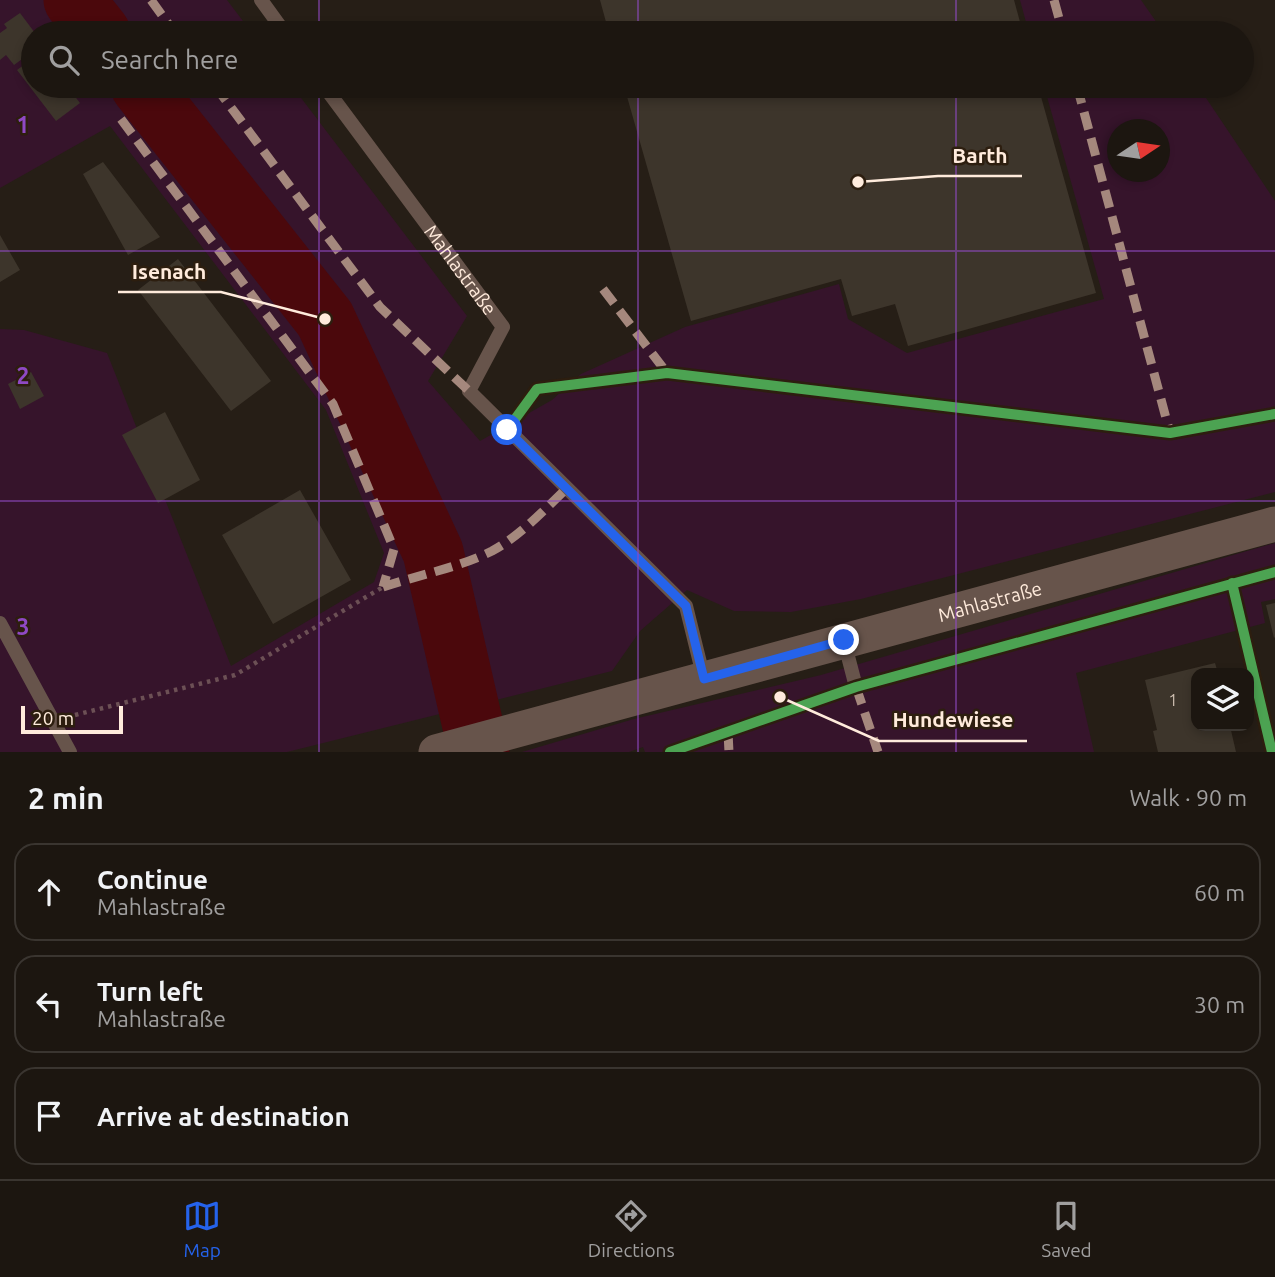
<!DOCTYPE html>
<meta charset="utf-8">
<style>
body{margin:0;font-family:Ubuntu,sans-serif;background:#251f19;color:#f1f3f6}
.controls{position:absolute;right:21px;bottom:21px;display:grid;overflow:hidden;border-radius:14px;box-shadow:0 4px 10px #0003}
.controls button{width:63px;height:63px;display:grid;place-items:center;padding:0;border:0;border-bottom:2px solid #3a3530;background:#1c1610;color:#f1f3f6;font:35px sans-serif}
.compass{position:absolute;left:1107px;top:119px;width:63px;height:63px;border-radius:50%;background:#1c1610;box-shadow:0 4px 10px #0003;rotate:77deg}
.scale{position:absolute;left:21px;bottom:18px;width:102px;box-sizing:border-box;padding-left:7px;border:4px solid #ffebdc;border-top:0;font-size:19px;line-height:24px;white-space:nowrap;color:#ffebdc;-webkit-text-stroke:5px #2d1e0f;paint-order:stroke}
.stop{position:absolute;width:21px;height:21px;margin:-16px;border:5px solid #2563eb;border-radius:50%;background:#fff}
.stop.end{background:#2563eb;border-color:#fff;box-shadow:0 2px 7px #0008}
.list{margin:0;padding:0;list-style:none}
h2{display:flex;justify-content:space-between;align-items:center;height:91px;margin:0;padding:0 28px;font-size:30px}
h2 small{font-size:23px;font-weight:400;color:#a09f9f}
.list li{display:grid;grid-template-columns:46px 1fr auto;gap:21px;align-items:center;box-sizing:border-box;height:98px;margin:0 14px 14px;padding:0 14px;border:2px solid #3a3530;border-radius:21px}
.list b{display:block;font-size:26px;white-space:nowrap}
.list p{margin:0;font-size:23px;white-space:nowrap;color:#a09f9f}
.list em{font-size:23px;font-style:normal;color:#a09f9f}
.icon{flex:none;width:38px;height:38px;fill:none;stroke:currentColor;stroke-width:2;stroke-linecap:round;stroke-linejoin:round}
.map{position:relative;flex:none;width:1275px;height:752px;overflow:hidden}
.search{position:absolute;background:#1c1610;box-shadow:0 4px 10px #0003;left:21px;right:21px;top:21px;height:77px;display:flex;align-items:center;gap:18px;box-sizing:border-box;padding:0 24px;border-radius:38px;color:#a09f9f;font-size:26px}
.sheet{height:427px;background:#1c1610}
nav{display:flex;justify-content:space-around;align-items:center;box-sizing:border-box;height:98px;border-top:2px solid #3a3530;background:#1c1610;font-size:19px;color:#a09f9f}
nav a{display:grid;justify-items:center;gap:4px}
nav .on{color:#2563eb}
.map>svg:first-child{display:block}
.green{fill:#36142b;fill-rule:evenodd}
.lines{fill:none;stroke-linecap:round;stroke-linejoin:round}
.river{stroke:#4b080c;stroke-width:61}
.building{fill:#3d352b}
.path{stroke:#6c5055;stroke-width:4.5;stroke-dasharray:3.5 5;stroke-linecap:butt}
.service{stroke:#67544b;stroke-width:14}
.tertiary{stroke:#67544b;stroke-width:35}
.quiet{stroke:#a5887d;stroke-width:9;stroke-dasharray:18 9;stroke-linecap:butt}
.cycleway-casing{stroke:#2d1e0f;stroke-width:15}
.cycleway{stroke:#4ca352;stroke-width:10}
.route{stroke:#2563eb;stroke-width:9}
.grid{fill:none;stroke:#8f49c3;stroke-width:2;stroke-opacity:0.55}
.labels{text-anchor:middle;dominant-baseline:central;stroke-width:5;stroke-linejoin:round;paint-order:stroke}
.number-label{font-size:16px;fill:#cebeb0}
.street-label{font-size:19px;fill:#ffebdc;stroke:#2d1e0f}
.grid-label{font-size:23px;text-anchor:middle;font-weight:bold;fill:#8f49c3;stroke:#2d1e0f;stroke-width:5;stroke-linejoin:round;paint-order:stroke}
.leader{fill:none;stroke:#ffebdc;stroke-width:2.5}
.callout-dot{fill:#ffebdc;stroke:#2d1e0f;stroke-width:2.5}
.callout-label{font-size:21px;text-anchor:middle;font-weight:bold;fill:#ffebdc;stroke:#2d1e0f;stroke-width:5;stroke-linejoin:round;paint-order:stroke}
</style>
<div class="map">
<svg width="1275" height="752" viewBox="0 0 1275 752">
<rect width="100%" height="100%" fill="#261e16"/>
<path class="green" d="M0,0h227l25,33h-219v53h259l175,230 -39,65 52,60 72,-41 29,-26 104,-47 154,-43 9,35 59,34 197,-54 -60,-213h154l77,115v291l-414,107 -70,13 -57,-1 -47,-21 -47,41 -28,40 -325,81h-287v-423l24,1 83,23 124,313 143,-84 10,-29 -58,-143 -216,-284 -110,62zM1118,130h42v42h-42z
M1020,0h121l23,33h-135z
M1275,543v56l-14,3 4,21 -189,50 18,79h-449l-2,-5 -14,5h-107l112,-33 187,-44z"/>
<g class="lines">
<path class="river" d="M74,0l26,33
M141,86l184,233 108,233 46,200"/>
</g>
<path class="building" d="M600,0h414l9,33h-414z
M20,13l15,20 -2,18 -19,14 -8,-10 -6,5v-27l7,-5 -3,-4z
M33,58v28h34l13,17 -24,18 -39,-51z
M624,86h414l58,207 -188,53 -13,-42 -43,12 -11,-37 -150,42z
M103,162l57,75 -32,18 -45,-81z
M0,235l20,35 -20,12z
M178,259l93,122 -40,30 -93,-121z
M31,372l13,24 -24,13 -12,-25z
M165,412l35,68 -42,23 -36,-68z
M300,490l51,90 -78,44 -51,-89z
M1275,603v34l-1,1 -8,-33z
M1215,663l3,10h-22v53h34l6,26h-78l-5,-21 4,-1 -12,-50z"/>
<g class="lines">
<path class="path" d="M75,715l160,-40 148,-88"/>
<g class="service">
<path d="M261,0l24,33"/>
<path id="s1" d="M324,86l179,241 -34,64 217,215 18,73"/>
<path d="M0,623l70,129"/>
<path d="M844,641l12,46"/>
</g>
<path class="tertiary" id="s2" d="M436,752l839,-228"/>
<path class="quiet" d="M151,0l24,33
M1054,0l9,33
M215,86l165,221 89,84
M1077,86l93,347
M121,119l212,285 61,145 -11,38
M603,289l64,84
M383,587c35,-12 75,-19 109,-36 28,-15 52,-41 75,-63
M856,687l22,65
M728,732l1,20"/>
<g class="cycleway-casing">
<path id="cycleway" d="M507,430l30,-41 130,-16 503,60 105,-19
M1232,583l40,169
M670,752l186,-65 419,-115"/>
</g>
<use href="#cycleway" class="cycleway"/>
</g>
<g class="lines">
<path class="route" d="M507,430l179,176 18,73 140,-39"/>
</g>
<path class="grid" d="M319,0v33M638,0v33M956,0v33M319,86v666M638,86v666M956,86v666M0,251h1275M0,501h1275"/>
<g class="labels">
<g class="number-label">
<text x="1173" y="700">1</text>
</g>
<g class="street-label">
<text stroke="none"><textPath href="#s1" startOffset="229">Mahlastraße</textPath></text>
<text stroke="none"><textPath href="#s2" startOffset="574">Mahlastraße</textPath></text>
</g>
</g>
<g class="grid-label">
<text x="23" y="133">1</text>
<text x="23" y="384">2</text>
<text x="23" y="635">3</text>
</g>
<path class="leader" d="M858 182L938 176H1022M325 319L221 292H118M780 697L879 741H1027"/>
<g class="callout-dot">
<circle cx="858" cy="182" r="7"/>
<circle cx="325" cy="319" r="7"/>
<circle cx="780" cy="697" r="7"/>
</g>
<g class="callout-label">
<text x="980" y="163">Barth</text>
<text x="169" y="279">Isenach</text>
<text x="953" y="727">Hundewiese</text>
</g>
</svg>
<div class="controls">
<button><svg class="icon" aria-label="layers" viewBox="0 0 24 24"><path d="M12 4l9 5-9 5-9-5zM3 14l9 5 9-5"/></svg></button>
</div>
<svg class="compass" viewBox="-18 -18 36 36"><path d="M0-13l5 13h-10z" fill="#e53935"/><path d="M0 13l5-13h-10z" fill="#a09f9f"/></svg>
<div class="scale">20 m</div>
<div class="stop" style="left:507px;top:430px"></div>
<div class="stop end" style="left:844px;top:640px"></div>
<div class="search"><svg class="icon" aria-label="search" viewBox="0 0 24 24"><circle cx="10" cy="10" r="6"/><path d="M15 15l6 6"/></svg>Search here</div>
</div>
<section class="sheet">
<h2>2 min<small>Walk · 90 m</small></h2>
<ul class="list">
<li><svg class="icon" aria-label="ahead" viewBox="0 0 24 24"><path d="M12 20V5M6 11l6-6 6 6"/></svg><div><b>Continue</b><p>Mahlastraße</p></div><em>60 m</em></li>
<li><svg class="icon" aria-label="left" viewBox="0 0 24 24"><path d="M17 20v-9H6M10 6l-5 5 5 5"/></svg><div><b>Turn left</b><p>Mahlastraße</p></div><em>30 m</em></li>
<li><svg class="icon" aria-label="arrive" viewBox="0 0 24 24"><path d="M6 21V4h12l-3 4 3 4H6"/></svg><div><b>Arrive at destination</b></div></li>
</ul>
</section>
<nav>
<a class="on"><svg class="icon" aria-label="map" viewBox="0 0 24 24"><path d="M3 6l6-2 6 2 6-2v14l-6 2-6-2-6 2zM9 4v14M15 6v14"/></svg>Map</a>
<a><svg class="icon" aria-label="directions" viewBox="0 0 24 24"><path d="M12 3l9 9-9 9-9-9zM9 14v-3h6M13 9l2 2-2 2"/></svg>Directions</a>
<a><svg class="icon" aria-label="saved" viewBox="0 0 24 24"><path d="M7 4h10v16l-5-4-5 4z"/></svg>Saved</a>
</nav>
